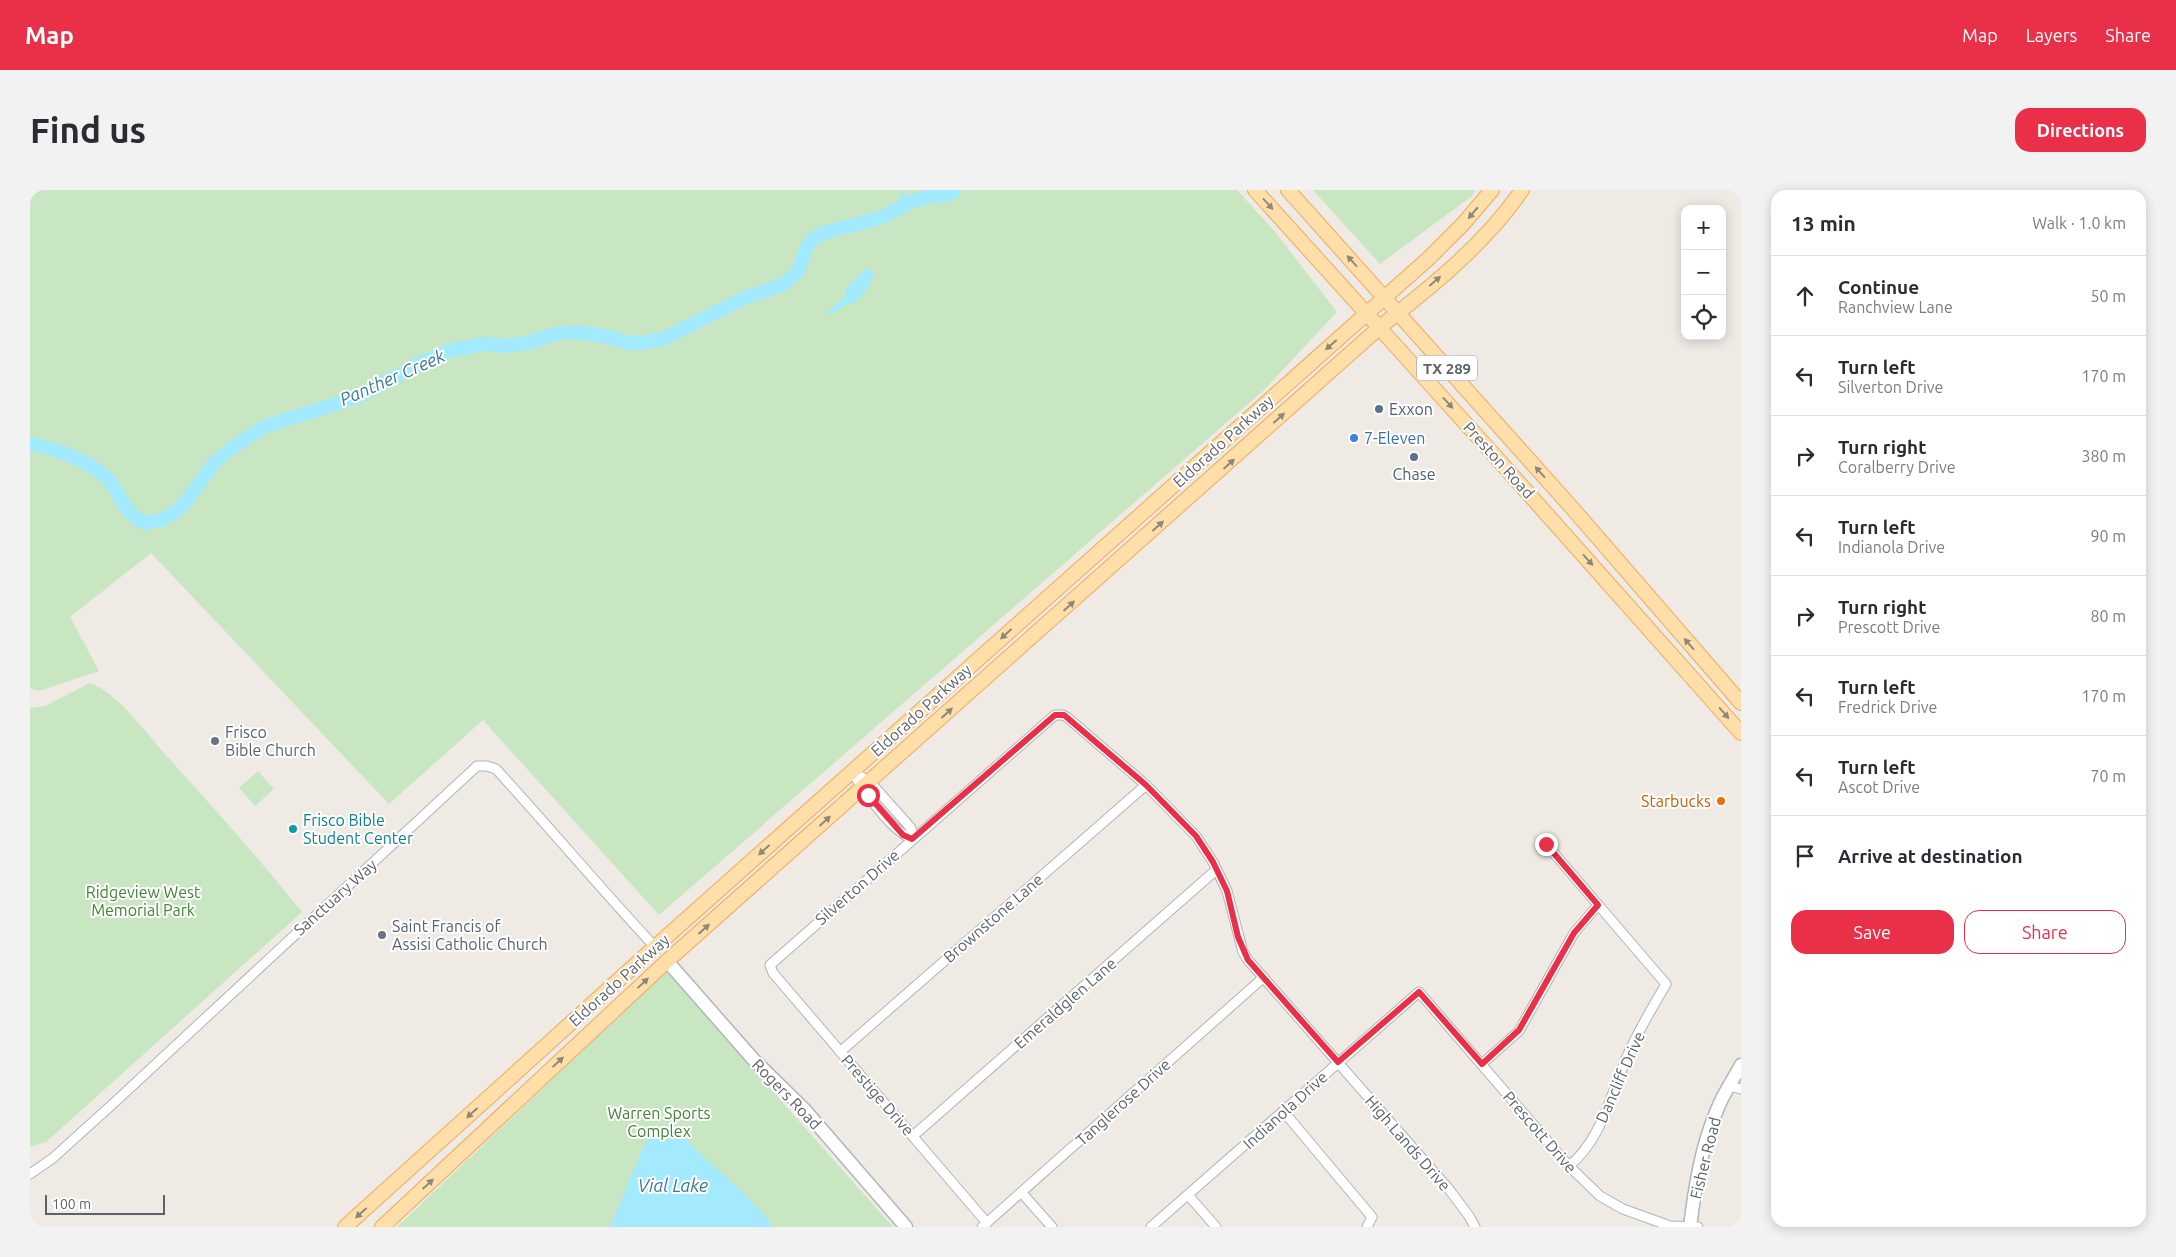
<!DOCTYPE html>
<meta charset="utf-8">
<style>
body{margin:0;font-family:Ubuntu,sans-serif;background:#f2f2f3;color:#2b2b33}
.controls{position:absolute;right:15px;top:15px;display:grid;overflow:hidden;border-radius:10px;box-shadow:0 2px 12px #0003}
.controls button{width:45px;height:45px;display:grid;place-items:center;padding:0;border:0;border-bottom:1px solid #e1e1e2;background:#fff;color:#2b2b33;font:25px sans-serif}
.scale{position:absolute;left:15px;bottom:12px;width:120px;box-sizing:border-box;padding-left:5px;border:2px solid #5c6265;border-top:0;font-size:14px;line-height:18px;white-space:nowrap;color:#5c6265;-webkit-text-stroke:4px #fff;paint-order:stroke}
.stop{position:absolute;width:15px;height:15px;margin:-11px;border:4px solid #ea2f48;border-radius:50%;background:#fff}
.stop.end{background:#ea2f48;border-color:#fff;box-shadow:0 1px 5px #0008}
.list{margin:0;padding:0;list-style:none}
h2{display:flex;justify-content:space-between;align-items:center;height:65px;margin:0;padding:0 20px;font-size:21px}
h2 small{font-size:16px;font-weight:400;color:#7c7c81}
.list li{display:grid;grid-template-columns:32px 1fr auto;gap:15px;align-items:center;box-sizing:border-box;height:80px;padding:0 20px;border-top:1px solid #e1e1e2}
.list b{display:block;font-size:19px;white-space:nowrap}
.list p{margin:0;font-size:16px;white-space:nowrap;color:#7c7c81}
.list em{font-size:16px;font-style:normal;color:#7c7c81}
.actions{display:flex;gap:10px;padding:15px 20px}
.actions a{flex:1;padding:11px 0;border:1px solid #ea2f48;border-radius:15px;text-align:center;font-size:18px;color:#ea2f48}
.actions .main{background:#ea2f48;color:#fff}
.icon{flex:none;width:28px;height:28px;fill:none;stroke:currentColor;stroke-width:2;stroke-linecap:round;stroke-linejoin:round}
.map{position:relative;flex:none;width:1711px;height:1037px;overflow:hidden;border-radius:15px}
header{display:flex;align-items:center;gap:30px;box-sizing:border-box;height:70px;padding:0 25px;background:#ea2f48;color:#fff}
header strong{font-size:24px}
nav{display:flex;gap:28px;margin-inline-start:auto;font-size:18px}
.intro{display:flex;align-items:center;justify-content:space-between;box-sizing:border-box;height:120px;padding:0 30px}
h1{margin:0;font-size:35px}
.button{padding:12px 22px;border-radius:15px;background:#ea2f48;color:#fff;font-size:18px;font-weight:700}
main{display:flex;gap:30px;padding:0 30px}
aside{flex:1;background:#fff;border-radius:15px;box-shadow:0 2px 12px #0003}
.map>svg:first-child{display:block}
.green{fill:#c8e6c1}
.water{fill:#a4eaff}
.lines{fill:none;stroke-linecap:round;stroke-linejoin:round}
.stream{stroke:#a4eaff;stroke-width:2.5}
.river{stroke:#a4eaff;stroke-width:14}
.street-casing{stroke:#b0b4b7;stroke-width:11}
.secondary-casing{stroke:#b1b6b9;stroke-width:15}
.primary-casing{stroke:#f2a85a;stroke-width:16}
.street{stroke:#fff;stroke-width:9}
.secondary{stroke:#fff;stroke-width:12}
.primary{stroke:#ffdfa9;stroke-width:14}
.oneway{fill:#8d8879}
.route{stroke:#ea2f48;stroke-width:6}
.service-dot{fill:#5c6f8a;stroke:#fff;stroke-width:2}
.shop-dot{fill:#3f7fe0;stroke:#fff;stroke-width:2}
.worship-dot{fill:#6b7280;stroke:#fff;stroke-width:2}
.food-dot{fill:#e8710a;stroke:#fff;stroke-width:2}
.culture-dot{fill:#0f9aa8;stroke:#fff;stroke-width:2}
.labels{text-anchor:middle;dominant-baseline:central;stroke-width:4;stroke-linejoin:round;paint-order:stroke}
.shield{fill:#fff;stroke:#8d9193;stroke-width:1}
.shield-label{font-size:15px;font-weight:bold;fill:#5c6265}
.service-label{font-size:16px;fill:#4e5e75;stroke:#fff;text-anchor:start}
.shop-label{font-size:16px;fill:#366cbe;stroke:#fff;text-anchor:start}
.street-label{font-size:16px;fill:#5c6265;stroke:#fff}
.worship-label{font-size:16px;fill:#5b616d;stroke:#fff;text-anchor:start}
.food-label{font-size:16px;fill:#c56008;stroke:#fff;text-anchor:end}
.culture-label{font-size:16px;fill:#0d838f;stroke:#fff;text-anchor:start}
.park-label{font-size:16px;fill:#418434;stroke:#fff}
.water-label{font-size:18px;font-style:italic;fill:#387a97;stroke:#fff}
</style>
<header>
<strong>Map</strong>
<nav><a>Map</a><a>Layers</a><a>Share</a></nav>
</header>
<div class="intro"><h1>Find us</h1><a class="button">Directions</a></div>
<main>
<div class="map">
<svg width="1711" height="1037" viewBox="0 0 1711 1037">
<rect width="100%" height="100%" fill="#efeae4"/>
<path class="green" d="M0,0h1207l39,43 61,79 -73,78 -605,525 -176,-195 -94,84 -238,-251 -81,64 29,54 -60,20 -9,-3z
M1283,0h162l-3,6 -92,68z
M60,493c25,8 56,49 74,70 47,52 94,104 138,159l-256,230 -16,5v-439l15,-2z
M228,581l16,18 -19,17 -16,-18z
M636,781l227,256h-496z"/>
<path class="water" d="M837,78l7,5c-3,13 -11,22 -21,31l-4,-1 -14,9 -10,2 22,-19 -3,-5z
M636,934c19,12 28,24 44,39 23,21 45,38 63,64h-163l37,-88z"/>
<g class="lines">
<path class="stream" d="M870,17l3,-17"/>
<path class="river" d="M0,254c23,3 65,19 80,38 14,18 13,29 34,41l18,-3 13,-8 12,-12 27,-37 19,-16 33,-21 92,-29 62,-34 27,-12 37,-7 21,2 23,-3 27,-9 21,-2 33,5 19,6h13l22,-4 84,-42 35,-12 16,-14 9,-24 6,-8 13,-7 55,-14 29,-16 21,-6 18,-1 6,-5"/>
<g class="street-casing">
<path id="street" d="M822,581l18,11 41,46 1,11c-20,-8 -49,-48 -60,-68z
M1516,654l120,140c-12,21 -25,42 -35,64 -19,39 -27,90 -62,118
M810,862l306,-267
M1452,874l37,-33 55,-98 24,-28
M1699,896l12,3
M1254,922l88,105 -5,10
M883,946l303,-266
M0,984l23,-16 63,-57 361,-335h10l9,3c54,59 105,120 159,178
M991,1002l31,35
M1158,1005l28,32
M957,1033l-214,-250 -3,-8 285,-250h8l5,3 78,67 50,51 17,26 14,29 16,61 5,8 200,228 21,28 6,11
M952,1037l282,-250
M1121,1037l268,-235 150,174 31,30 23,13 47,17 28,1"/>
</g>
<g class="secondary-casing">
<path id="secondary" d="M637,771l86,98 51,50 102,118
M1660,1037c5,-40 11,-80 27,-117 6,-16 16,-30 24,-45"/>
</g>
<g class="primary-casing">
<path id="primary" d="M1225,0l240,266 246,277
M1258,0l285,319 168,194
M315,1037l310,-280 774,-689 34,-34 29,-34
M352,1037l285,-266 713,-634c51,-40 105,-83 142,-137"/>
</g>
<use href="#street" class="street"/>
<use href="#secondary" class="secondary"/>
<use href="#primary" class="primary"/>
</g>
<defs><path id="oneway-solid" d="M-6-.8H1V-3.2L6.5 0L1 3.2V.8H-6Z" transform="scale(1.25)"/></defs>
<g class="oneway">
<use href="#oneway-solid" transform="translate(1238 14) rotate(48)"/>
<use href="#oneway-solid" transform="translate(1443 23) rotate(130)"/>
<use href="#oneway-solid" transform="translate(1322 71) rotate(-132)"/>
<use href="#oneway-solid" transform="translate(1405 91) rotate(-41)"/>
<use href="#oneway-solid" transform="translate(1301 155) rotate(139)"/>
<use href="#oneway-solid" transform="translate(1418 213) rotate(48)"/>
<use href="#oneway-solid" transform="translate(1249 228) rotate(-42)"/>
<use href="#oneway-solid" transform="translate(1199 274) rotate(-42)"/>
<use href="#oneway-solid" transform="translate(1510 282) rotate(-132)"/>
<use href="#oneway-solid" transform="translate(1128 336) rotate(-42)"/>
<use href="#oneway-solid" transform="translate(1558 370) rotate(48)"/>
<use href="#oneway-solid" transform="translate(1039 416) rotate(-42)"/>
<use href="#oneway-solid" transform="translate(976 444) rotate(138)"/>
<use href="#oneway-solid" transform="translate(1659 454) rotate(-131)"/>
<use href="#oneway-solid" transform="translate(917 523) rotate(-42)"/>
<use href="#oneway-solid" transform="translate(1694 523) rotate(49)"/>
<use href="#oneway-solid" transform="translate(795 631) rotate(-42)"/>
<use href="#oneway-solid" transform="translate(734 660) rotate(138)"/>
<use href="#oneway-solid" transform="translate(674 739) rotate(-42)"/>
<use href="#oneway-solid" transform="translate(613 793) rotate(-43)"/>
<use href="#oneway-solid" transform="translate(528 872) rotate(-43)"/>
<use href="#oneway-solid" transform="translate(442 923) rotate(138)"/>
<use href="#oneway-solid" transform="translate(398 994) rotate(-43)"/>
<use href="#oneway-solid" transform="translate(331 1023) rotate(138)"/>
</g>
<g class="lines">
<path class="route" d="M838,605l35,40 9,4 143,-124h9l82,70 50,51 17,26 14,29 11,46 10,23 90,102 81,-70 63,72 37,-34 55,-97 24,-28 -52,-61"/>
</g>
<g class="service-dot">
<circle cx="1349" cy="219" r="5"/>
<circle cx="1384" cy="267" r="5"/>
</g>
<circle class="shop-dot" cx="1324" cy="248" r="5"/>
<g class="worship-dot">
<circle cx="185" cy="551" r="5"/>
<circle cx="352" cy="745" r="5"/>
</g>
<circle class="food-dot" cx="1691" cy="611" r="5"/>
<circle class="culture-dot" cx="263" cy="639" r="5"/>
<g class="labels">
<rect class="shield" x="1387" y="165.5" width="60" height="25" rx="4"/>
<g class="shield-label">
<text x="1417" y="178">TX 289</text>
</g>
<g class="service-label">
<text x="1359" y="219">Exxon</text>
<text x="1384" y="284" text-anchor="middle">Chase</text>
</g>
<g class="shop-label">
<text x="1334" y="248">7-Eleven</text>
</g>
<g class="street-label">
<text transform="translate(1193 251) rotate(-42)">Eldorado Parkway</text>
<text transform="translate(1469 270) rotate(48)">Preston Road</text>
<text transform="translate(891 520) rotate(-42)">Eldorado Parkway</text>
<text transform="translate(827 697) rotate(-41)">Silverton Drive</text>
<text transform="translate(305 707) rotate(-42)">Sanctuary Way</text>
<text transform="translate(963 728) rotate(-41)">Brownstone Lane</text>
<text transform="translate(589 790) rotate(-42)">Eldorado Parkway</text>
<text transform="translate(1035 813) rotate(-41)">Emeraldglen Lane</text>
<text transform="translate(1590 887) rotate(-66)">Dancliff Drive</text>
<text transform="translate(757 904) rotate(46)">Rogers Road</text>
<text transform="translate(848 905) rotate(49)">Prestige Drive</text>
<text transform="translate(1093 912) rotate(-42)">Tanglerose Drive</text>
<text transform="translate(1255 920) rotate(-42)">Indianola Drive</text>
<text transform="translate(1510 942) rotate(49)">Prescott Drive</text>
<text transform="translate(1378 953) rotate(49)">High Lands Drive</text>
<text transform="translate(1675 968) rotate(-76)">Fisher Road</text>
</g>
<g class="worship-label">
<text x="195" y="542">Frisco<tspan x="195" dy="18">Bible Church</tspan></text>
<text x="362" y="736">Saint Francis of<tspan x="362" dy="18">Assisi Catholic Church</tspan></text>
</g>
<g class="food-label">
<text x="1681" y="611">Starbucks</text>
</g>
<g class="culture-label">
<text x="273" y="630">Frisco Bible<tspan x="273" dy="18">Student Center</tspan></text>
</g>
<g class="park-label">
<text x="113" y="702">Ridgeview West<tspan x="113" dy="18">Memorial Park</tspan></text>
<text x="629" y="923">Warren Sports<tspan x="629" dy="18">Complex</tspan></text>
</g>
<g class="water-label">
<text transform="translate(362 187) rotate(-24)">Panther Creek</text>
<text x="643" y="995">Vial Lake</text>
</g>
</g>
</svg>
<div class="controls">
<button>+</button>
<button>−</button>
<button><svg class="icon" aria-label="locate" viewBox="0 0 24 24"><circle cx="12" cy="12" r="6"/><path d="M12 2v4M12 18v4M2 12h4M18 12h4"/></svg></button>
</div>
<div class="scale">100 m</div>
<div class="stop" style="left:838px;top:605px"></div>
<div class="stop end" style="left:1516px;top:654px"></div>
</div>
<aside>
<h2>13 min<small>Walk · 1.0 km</small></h2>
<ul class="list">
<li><svg class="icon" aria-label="ahead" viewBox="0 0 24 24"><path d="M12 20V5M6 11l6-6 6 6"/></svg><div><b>Continue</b><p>Ranchview Lane</p></div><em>50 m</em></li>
<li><svg class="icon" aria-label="left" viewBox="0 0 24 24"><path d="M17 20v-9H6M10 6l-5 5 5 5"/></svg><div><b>Turn left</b><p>Silverton Drive</p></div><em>170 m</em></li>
<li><svg class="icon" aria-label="right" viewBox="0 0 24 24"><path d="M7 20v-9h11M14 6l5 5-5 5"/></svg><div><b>Turn right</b><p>Coralberry Drive</p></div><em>380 m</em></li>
<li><svg class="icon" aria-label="left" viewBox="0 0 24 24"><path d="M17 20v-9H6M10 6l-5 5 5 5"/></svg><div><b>Turn left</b><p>Indianola Drive</p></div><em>90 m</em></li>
<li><svg class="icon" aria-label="right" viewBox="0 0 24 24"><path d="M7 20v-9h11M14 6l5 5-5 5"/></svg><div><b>Turn right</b><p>Prescott Drive</p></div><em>80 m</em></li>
<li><svg class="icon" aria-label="left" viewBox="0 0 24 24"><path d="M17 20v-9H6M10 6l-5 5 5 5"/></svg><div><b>Turn left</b><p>Fredrick Drive</p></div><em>170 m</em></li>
<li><svg class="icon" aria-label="left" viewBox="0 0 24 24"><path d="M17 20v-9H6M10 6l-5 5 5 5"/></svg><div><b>Turn left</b><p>Ascot Drive</p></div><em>70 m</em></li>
<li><svg class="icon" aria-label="arrive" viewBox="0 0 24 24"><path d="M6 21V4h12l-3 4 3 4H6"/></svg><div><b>Arrive at destination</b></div></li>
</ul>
<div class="actions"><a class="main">Save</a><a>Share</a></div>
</aside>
</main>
